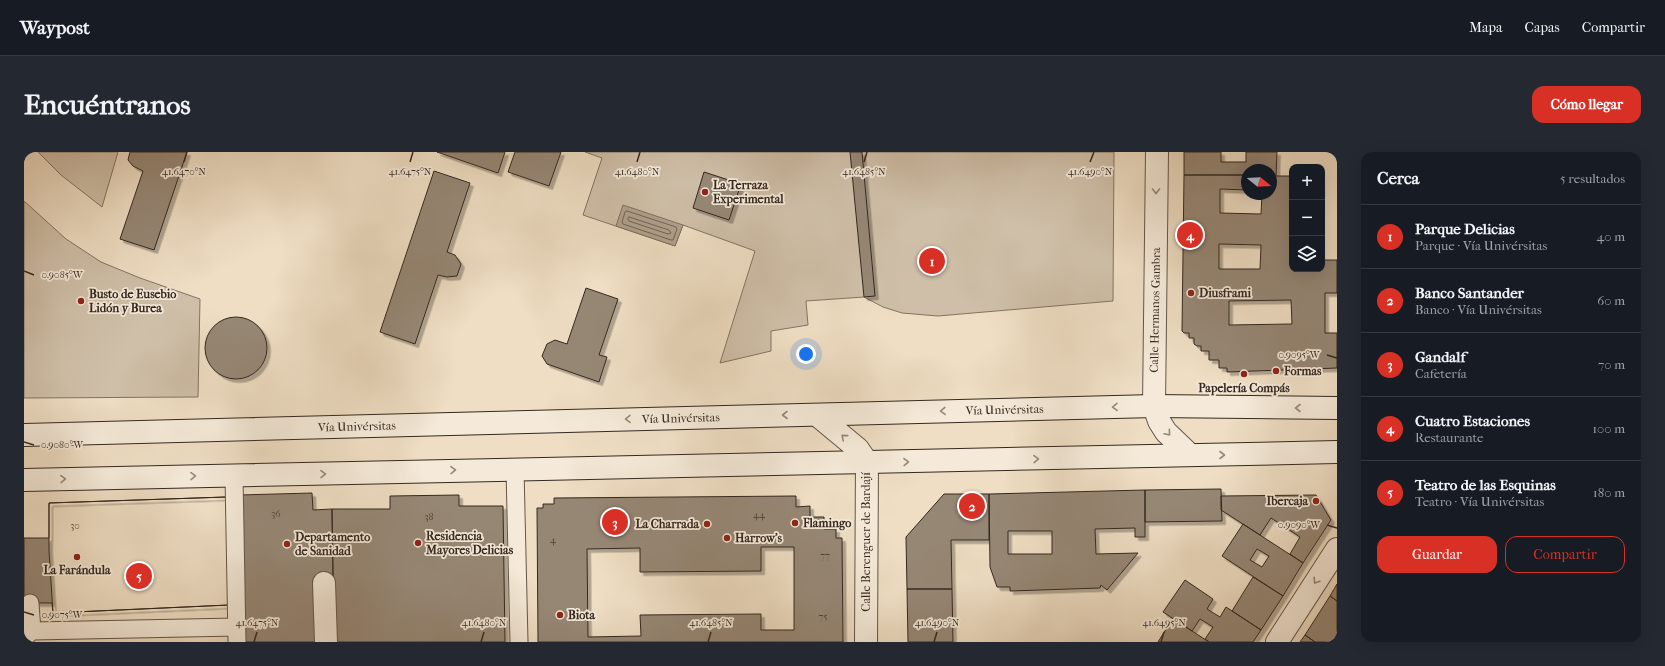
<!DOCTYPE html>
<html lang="es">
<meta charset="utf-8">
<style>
body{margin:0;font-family:"IM FELL French Canon",serif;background:#242831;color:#f1f3f6}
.controls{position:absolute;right:12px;top:12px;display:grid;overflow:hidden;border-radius:8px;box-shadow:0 4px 16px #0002}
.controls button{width:36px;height:36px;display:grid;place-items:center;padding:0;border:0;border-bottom:1px solid #363941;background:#171b24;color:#f1f3f6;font:20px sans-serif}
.compass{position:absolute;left:1217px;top:12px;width:36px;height:36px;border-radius:50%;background:#171b24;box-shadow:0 4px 16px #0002;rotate:108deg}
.you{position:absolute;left:782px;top:202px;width:14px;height:14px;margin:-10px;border:3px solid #fff;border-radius:50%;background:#1a73e8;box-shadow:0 0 0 6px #1a73e833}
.badge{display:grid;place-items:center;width:26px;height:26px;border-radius:50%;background:#d93025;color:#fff;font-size:13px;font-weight:700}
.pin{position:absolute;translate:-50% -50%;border:2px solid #fff;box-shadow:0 1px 4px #0006}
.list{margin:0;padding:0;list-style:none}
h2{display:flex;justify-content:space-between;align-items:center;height:52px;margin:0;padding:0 16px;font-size:17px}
h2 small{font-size:13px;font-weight:400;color:#9ea1a6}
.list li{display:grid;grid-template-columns:26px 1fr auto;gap:12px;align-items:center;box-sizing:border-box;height:64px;padding:0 16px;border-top:1px solid #363941}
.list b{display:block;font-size:15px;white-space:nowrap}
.list p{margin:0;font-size:13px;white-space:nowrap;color:#9ea1a6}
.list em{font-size:13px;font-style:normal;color:#9ea1a6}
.actions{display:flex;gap:8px;padding:12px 16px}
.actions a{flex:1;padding:9px 0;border:1px solid #d93025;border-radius:12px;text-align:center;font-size:14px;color:#d93025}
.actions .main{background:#d93025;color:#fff}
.icon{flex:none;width:22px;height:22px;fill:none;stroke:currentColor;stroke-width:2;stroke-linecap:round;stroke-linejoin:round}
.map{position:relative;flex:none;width:1313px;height:490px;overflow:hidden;border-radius:12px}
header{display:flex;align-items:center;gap:24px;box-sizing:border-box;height:56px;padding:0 20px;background:#171b24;border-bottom:1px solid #363941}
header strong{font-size:19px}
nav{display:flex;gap:22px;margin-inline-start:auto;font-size:14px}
.intro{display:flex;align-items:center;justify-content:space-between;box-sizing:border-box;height:96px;padding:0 24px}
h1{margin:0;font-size:28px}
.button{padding:10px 18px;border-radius:12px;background:#d93025;color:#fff;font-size:14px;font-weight:700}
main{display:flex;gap:24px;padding:0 24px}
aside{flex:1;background:#171b24;border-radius:12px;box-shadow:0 4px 16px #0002}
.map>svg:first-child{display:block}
.green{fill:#cfbfa8;stroke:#827464}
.water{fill:#b0a08c;stroke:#7f7061}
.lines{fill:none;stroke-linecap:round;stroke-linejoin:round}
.shore{stroke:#726456;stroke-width:1}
.building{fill:#968775;stroke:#352820;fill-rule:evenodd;filter:url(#shadow)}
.pedestrian-casing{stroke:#645649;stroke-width:19}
.minor-casing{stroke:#645649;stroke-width:24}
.secondary-casing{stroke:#352820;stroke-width:24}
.pedestrian{stroke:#f5ead9;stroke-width:17}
.minor{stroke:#f5ead9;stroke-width:22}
.secondary{stroke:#f5ead9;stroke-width:22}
.oneway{stroke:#95897c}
.ticks{fill:none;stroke:#352820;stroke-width:1.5}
.poi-dot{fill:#8f2418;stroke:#f5ead9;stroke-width:1.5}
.labels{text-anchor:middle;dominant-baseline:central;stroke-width:3.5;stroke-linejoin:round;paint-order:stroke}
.number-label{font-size:10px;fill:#4d4035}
.poi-label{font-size:12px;font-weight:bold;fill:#352820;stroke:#f5ead9;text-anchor:start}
.street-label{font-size:12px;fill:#352820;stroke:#f5ead9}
.ticks-label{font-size:10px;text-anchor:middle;fill:#352820;stroke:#f5ead9;stroke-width:3.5;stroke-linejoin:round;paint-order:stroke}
</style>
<header>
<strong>Waypost</strong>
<nav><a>Mapa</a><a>Capas</a><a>Compartir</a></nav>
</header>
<div class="intro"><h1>Encuéntranos</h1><a class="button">Cómo llegar</a></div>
<main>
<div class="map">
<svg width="1313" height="490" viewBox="0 0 1313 490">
<defs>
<filter id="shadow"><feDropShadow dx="3.5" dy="3.5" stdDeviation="0" flood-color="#0004"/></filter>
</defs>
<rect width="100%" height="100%" fill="#efdec4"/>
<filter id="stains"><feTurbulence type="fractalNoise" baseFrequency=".005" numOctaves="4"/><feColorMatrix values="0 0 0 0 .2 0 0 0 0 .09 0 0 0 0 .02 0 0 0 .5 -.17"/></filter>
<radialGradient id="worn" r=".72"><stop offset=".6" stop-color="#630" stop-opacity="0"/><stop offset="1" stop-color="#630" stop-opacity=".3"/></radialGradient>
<path class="green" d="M14,0h80l-16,55 -41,-32z
M561,0h529l-1,149 -175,15 -36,-3 -19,-6 -19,-10 -58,4 2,24 -37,6v20l-51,12 35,-112 -72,-26 -8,21 -92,-31 19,-57z
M0,49l42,38 35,23 39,16 60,21 -2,98 -174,1z"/>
<path class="water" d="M599,53l60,20 -8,21 -59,-20z"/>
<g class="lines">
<path class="shore" d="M603,59l49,16 1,2 -4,11h-2l-48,-16 -1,-2 3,-10z
M605,65l40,13 2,3 -3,1 -39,-13 -1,-2z"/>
</g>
<path class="building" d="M106,0h57l-33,98 -34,-11 23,-68 -10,-5 -5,-6z
M413,0h68l-7,21z
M491,0h46l-12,34 -41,-14z
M826,0h12l13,144 -11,1z
M1160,0h37v10h25v-10h31l-1,24h-5v-6h-24v5h-63z
M410,19l36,12 -23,69 8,3 6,9 -4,12 -10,1 -9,-2 -23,69 -35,-12z
M680,20l37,12 -12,36 -36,-12z
M1160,23h63v15l-27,-1v24l41,1 1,-20h9v-18h21v93h30v-9h15v33h-12v40h12v35l-110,4v-4h-8v-8h-10v-9h-8v-5h-4l-3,-2v-6h-5v-5h-5l-2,-2zM1195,92l42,1 -1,24h-41zM1267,148l1,24 -63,1v-24z
M562,136l32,11 -19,56 8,2 -8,25 -52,-18 -5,-8 5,-12 8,-4 12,4z
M181 196a31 31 0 1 1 62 0a31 31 0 1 1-62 0Z
M1197,337l1,32 -77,1v-32z
M1121,338v47h-10v-9l-40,1 1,25 42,-1 -31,37 -6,-5 -1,3 -90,3v-4h-13l-7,-20 -1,-73zM984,379h44v23h-44z
M288,341l1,17 19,-1 1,68 -17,65h-73l-3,-147z
M920,342h45v46h-38l1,49h-45l-1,-52z
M435,343v11h44l2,136h-171l-2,-133h58v-13z
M1292,343l15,25 -28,43 -13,-9 10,-17 -29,-19 -11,17 -39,-25v-14z
M772,344v11l14,-1v11h14v12h12v9h6l1,104h-305l-1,-134h6v-4h11v-6zM737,395h33v83h-33v-16l-121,1 1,21 -53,1 -1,-88 53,-1v24l121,-1z
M202,345l3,108 -176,8 -4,-63v-47z
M202,345l3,108 -176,8 -1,-10h-28v-65h25v-35z
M1219,372l60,39 -20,33 -61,-40zM1233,397l12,7 -7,11 -12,-7z
M1229,425l30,19 -22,34 -29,-19z
M1161,428l28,19 -6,10 13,8 6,-10 35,23 -8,12h-44l-4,-3 8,-12 -13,-8 -8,12 -29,-19z
M1313,432v17l-7,-5z
M883,437h45l1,53h-45z
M1306,444l7,5v33l-2,3 2,2v3h-22l-10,-7z
M1152,468l16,11 17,11h-51l10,-16 3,2z
M1281,483l10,7h-15z"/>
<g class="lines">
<g class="pedestrian-casing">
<path id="pedestrian" d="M491,317l4,173
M210,324l3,166
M6,451l2,28
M0,486l8,-7 205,-4"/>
</g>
<g class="minor-casing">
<path id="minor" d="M1133,0l-3,254 5,15 7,11 24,23
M793,263l41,34 9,13 -1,180
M300,431l2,59
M1253,490l60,-93"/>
</g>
<g class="secondary-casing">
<g id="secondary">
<path id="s1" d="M0,283l1130,-29 183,2"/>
<path d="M0,328l1313,-28"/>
</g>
</g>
<use href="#pedestrian" class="pedestrian"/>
<use href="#minor" class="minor"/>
<use href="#secondary" class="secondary"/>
</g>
<defs><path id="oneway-chevron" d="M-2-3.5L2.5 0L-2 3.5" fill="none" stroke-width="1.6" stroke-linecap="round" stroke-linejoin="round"/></defs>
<g class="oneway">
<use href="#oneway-chevron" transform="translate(1132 39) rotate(90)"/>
<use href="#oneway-chevron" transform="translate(1091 255) rotate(179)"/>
<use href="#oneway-chevron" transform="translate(1274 256) rotate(-180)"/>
<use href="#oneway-chevron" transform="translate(919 259) rotate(178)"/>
<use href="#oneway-chevron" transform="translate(761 263) rotate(180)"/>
<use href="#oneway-chevron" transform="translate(604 267) rotate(179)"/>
<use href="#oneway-chevron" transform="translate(1144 281) rotate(49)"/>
<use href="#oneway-chevron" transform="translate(820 285) rotate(-139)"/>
<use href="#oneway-chevron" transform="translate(1198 303)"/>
<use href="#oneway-chevron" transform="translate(1012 307) rotate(-2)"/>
<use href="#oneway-chevron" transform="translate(882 310) rotate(-1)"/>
<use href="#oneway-chevron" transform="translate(429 318) rotate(-1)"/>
<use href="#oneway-chevron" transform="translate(299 322) rotate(-1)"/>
<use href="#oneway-chevron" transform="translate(169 324) rotate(-1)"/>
<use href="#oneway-chevron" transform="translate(39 327) rotate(-1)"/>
<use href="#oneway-chevron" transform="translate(1292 429) rotate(123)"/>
</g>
<path class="ticks" d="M160,10l3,-10M386,10l3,-10M613,10l3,-10M840,10l3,-10M1066,10l4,-10M0,119l10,4M1303,203l10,3M0,290l10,3M1303,373l10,3M0,460l10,3M230,490l3,-10M457,490l3,-10M684,490l3,-10M910,490l3,-10M1137,490l3,-10"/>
<g class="poi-dot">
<circle cx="681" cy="40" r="4"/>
<circle cx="1167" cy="141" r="4"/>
<circle cx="57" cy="149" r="4"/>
<circle cx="1252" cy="219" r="4"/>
<circle cx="1220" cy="222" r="4"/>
<circle cx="1292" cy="349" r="4"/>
<circle cx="771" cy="371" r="4"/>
<circle cx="683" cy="372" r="4"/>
<circle cx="703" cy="386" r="4"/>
<circle cx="394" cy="391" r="4"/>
<circle cx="263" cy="392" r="4"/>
<circle cx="53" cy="405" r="4"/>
<circle cx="536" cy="463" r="4"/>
</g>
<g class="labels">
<g class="number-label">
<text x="252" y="362">36</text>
<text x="735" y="363">44</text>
<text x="405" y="365">38</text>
<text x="51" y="374">30</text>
<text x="529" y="388">4</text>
<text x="801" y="404">77</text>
<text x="799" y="465">75</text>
</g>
<g class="poi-label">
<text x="689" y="33">La Terraza<tspan x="689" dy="14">Experimental</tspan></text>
<text x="1175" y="141">Diusframi</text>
<text x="65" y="142">Busto de Eusebio<tspan x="65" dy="14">Lidón y Burea</tspan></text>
<text x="1260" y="219">Formas</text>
<text x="1220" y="236" text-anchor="middle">Papelería Compás</text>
<text x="1284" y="349" text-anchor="end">Ibercaja</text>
<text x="779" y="371">Flamingo</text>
<text x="675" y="372" text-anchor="end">La Charrada</text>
<text x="402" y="384">Residencia<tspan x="402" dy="14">Mayores Delicias</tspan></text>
<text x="271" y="385">Departamento<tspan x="271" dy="14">de Sanidad</tspan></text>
<text x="711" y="386">Harrow's</text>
<text x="53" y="418" text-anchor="middle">La Farándula</text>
<text x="544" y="463">Biota</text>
</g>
<g class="street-label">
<text transform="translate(1131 158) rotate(-89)">Calle Hermanos Gambra</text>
<text stroke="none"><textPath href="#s1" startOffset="981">Vía Univérsitas</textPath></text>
<text stroke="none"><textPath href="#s1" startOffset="657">Vía Univérsitas</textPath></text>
<text stroke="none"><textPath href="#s1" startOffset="333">Vía Univérsitas</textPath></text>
<text transform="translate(842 390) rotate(-90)">Calle Berenguer de Bardají</text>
</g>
</g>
<g class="ticks-label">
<text x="160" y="23">41.6470°N</text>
<text x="386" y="23">41.6475°N</text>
<text x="613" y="23">41.6480°N</text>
<text x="840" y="23">41.6485°N</text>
<text x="1066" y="23">41.6490°N</text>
<text x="38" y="126">0.9085°W</text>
<text x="1275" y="206">0.9095°W</text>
<text x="38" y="296">0.9080°W</text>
<text x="1275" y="376">0.9090°W</text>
<text x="38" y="466">0.9075°W</text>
<text x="233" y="474">41.6475°N</text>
<text x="460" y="474">41.6480°N</text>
<text x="687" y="474">41.6485°N</text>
<text x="913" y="474">41.6490°N</text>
<text x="1140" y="474">41.6495°N</text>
</g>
<rect width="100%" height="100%" filter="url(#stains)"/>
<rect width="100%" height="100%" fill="url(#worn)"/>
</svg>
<div class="controls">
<button>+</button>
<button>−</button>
<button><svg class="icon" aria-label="layers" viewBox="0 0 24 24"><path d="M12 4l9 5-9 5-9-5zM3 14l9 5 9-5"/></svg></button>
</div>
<svg class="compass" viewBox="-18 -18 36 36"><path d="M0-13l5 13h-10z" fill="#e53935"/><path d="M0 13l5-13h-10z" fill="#9ea1a6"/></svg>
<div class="you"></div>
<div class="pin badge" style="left:908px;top:109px">1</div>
<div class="pin badge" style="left:948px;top:354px">2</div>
<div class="pin badge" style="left:591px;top:370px">3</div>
<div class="pin badge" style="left:1166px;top:83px">4</div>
<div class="pin badge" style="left:115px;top:424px">5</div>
</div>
<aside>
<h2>Cerca<small>5 resultados</small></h2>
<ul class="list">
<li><span class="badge">1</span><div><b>Parque Delicias</b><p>Parque · Vía Univérsitas</p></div><em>40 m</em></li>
<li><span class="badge">2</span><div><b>Banco Santander</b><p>Banco · Vía Univérsitas</p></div><em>60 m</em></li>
<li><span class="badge">3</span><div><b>Gandalf</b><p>Cafetería</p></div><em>70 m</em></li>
<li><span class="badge">4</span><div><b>Cuatro Estaciones</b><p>Restaurante</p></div><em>100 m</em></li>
<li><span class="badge">5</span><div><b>Teatro de las Esquinas</b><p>Teatro · Vía Univérsitas</p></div><em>180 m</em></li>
</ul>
<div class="actions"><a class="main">Guardar</a><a>Compartir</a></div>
</aside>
</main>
